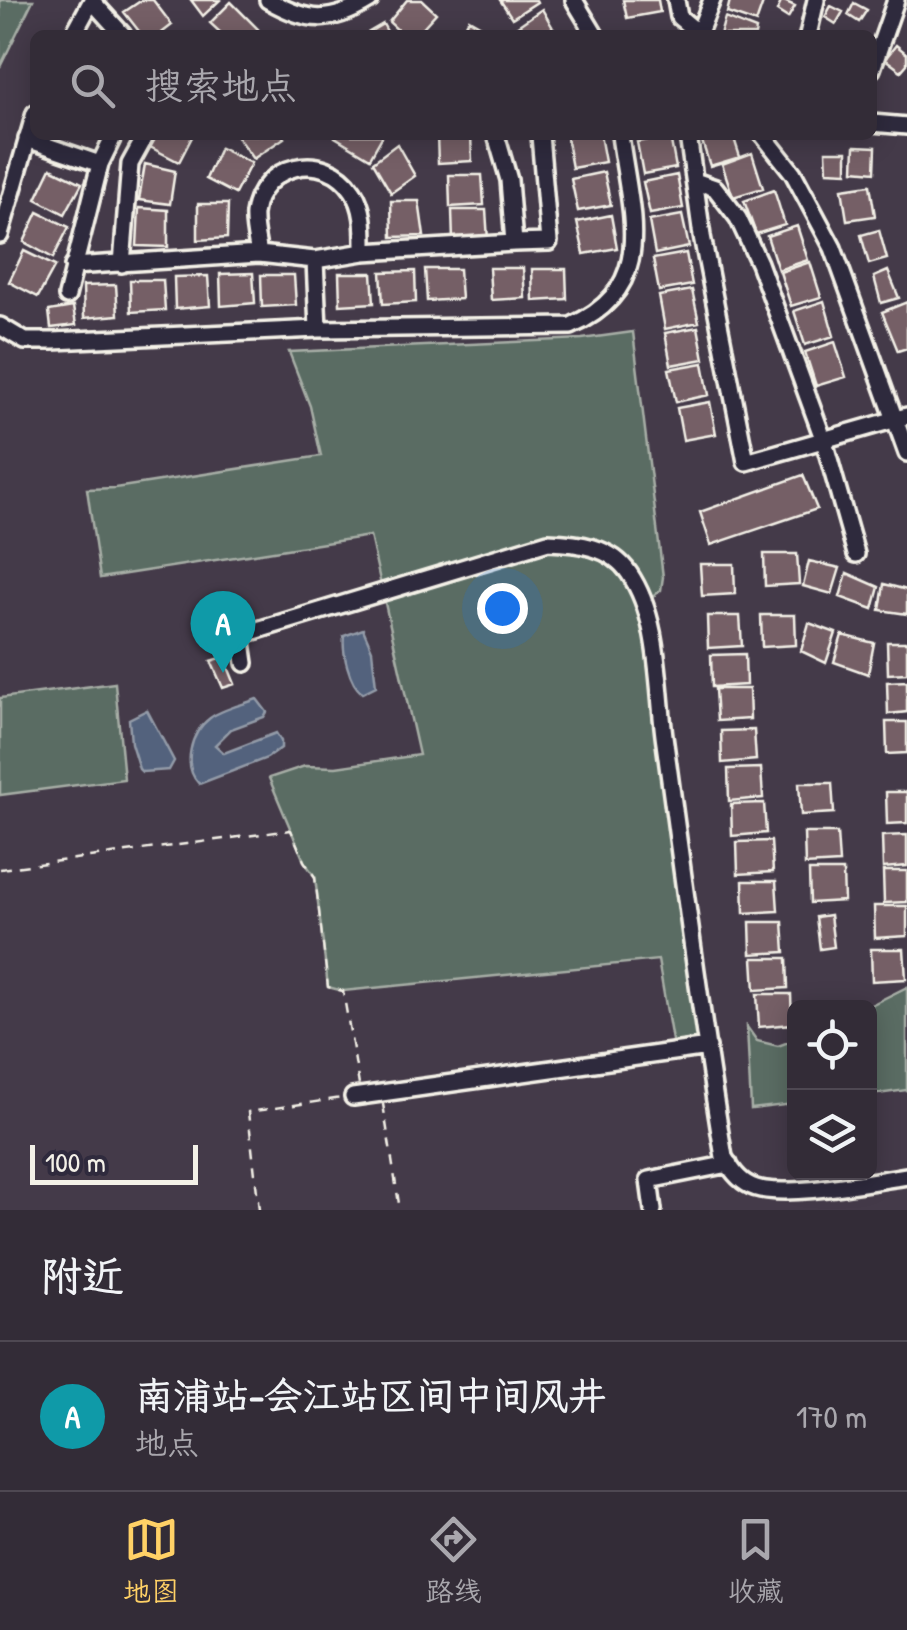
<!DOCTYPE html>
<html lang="zh">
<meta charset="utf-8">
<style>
body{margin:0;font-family:"Patrick Hand","LXGW WenKai TC",sans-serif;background:#3e3842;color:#f1f3f6}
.controls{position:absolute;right:30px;bottom:30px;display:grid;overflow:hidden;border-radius:15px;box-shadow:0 5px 25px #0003}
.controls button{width:90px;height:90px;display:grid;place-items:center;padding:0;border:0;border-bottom:2px solid #4e4852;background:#332c37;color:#f1f3f6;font:50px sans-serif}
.scale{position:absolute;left:30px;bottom:25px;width:168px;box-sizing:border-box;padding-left:10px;border:5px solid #f4f1e8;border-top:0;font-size:28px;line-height:35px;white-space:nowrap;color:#f4f1e8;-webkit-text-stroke:8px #2f2a3d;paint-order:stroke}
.you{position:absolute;left:502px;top:608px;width:35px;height:35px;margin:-25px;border:8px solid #fff;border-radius:50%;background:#1a73e8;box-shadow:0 0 0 15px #1a73e833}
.badge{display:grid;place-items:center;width:65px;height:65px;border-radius:50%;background:#ffd166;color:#fff;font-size:32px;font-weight:700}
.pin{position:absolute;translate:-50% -82px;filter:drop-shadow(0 2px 5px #0008)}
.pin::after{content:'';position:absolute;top:52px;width:35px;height:30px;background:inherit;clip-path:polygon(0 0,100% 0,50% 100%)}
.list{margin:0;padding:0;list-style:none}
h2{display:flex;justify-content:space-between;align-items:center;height:130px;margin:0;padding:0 40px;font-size:42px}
h2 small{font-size:32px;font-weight:400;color:#a9a7ad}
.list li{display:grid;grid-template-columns:65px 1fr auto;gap:30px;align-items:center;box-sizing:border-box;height:150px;padding:0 40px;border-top:2px solid #4e4852}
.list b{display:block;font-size:38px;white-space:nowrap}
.list p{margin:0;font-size:32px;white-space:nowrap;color:#a9a7ad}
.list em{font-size:32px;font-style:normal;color:#a9a7ad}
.icon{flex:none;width:55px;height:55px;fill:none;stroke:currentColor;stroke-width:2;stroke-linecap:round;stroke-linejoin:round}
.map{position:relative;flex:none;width:907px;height:1210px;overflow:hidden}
.search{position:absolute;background:#332c37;box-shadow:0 5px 25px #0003;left:30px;right:30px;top:30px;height:110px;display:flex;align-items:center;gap:25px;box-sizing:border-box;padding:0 35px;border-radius:15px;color:#a9a7ad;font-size:38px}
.sheet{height:280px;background:#332c37}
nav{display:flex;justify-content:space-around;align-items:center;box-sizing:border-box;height:140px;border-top:2px solid #4e4852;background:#332c37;font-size:28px;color:#a9a7ad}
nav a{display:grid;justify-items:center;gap:5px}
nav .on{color:#ffd166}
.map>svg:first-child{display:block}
.green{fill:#5a6c64;stroke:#a7aea6;stroke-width:2.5}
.water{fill:#53627d;stroke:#939ba8;stroke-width:2.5}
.building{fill:#755e66;stroke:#f4f1e8;stroke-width:2.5}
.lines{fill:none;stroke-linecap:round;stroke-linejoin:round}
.minor-casing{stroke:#f4f1e8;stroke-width:22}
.path{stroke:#f4f1e8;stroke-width:2.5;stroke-dasharray:10 8;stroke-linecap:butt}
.minor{stroke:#2f2a3d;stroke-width:15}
</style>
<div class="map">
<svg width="907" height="1210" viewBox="0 0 907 1210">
<rect width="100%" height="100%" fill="#443a49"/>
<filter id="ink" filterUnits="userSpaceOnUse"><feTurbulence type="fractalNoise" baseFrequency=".01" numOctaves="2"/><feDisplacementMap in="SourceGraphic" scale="20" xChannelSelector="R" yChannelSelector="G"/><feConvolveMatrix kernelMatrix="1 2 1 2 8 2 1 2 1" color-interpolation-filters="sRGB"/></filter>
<g filter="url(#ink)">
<path class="green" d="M0,0h33l-33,67z
M633,332l30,245 -2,13 -17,14 64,443 -34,5 -16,-92 -315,31 -15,-4 -13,-110 -11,-16 -35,-83 36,-12 31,1 83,-12 -49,-219 -270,42 -13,-89 28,-1 206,-32 -11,-50 -21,-54 293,-13z
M115,683l9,96 -124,16v-97z
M907,987v103l-37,5v-87l-3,-1z
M747,1027l10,14 21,5 16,-6v64l-43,5z"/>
<path class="water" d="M363,629l9,21 4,36 -14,7c-13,-10 -20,-41 -18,-57z
M257,699l10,13 -3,5 -33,12 -16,16 9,8 52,-20 5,8v7l-14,10 -68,26c-17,-18 -9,-51 11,-66 12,-9 32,-13 47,-19z
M147,710l27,51 -5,9 -27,2 -3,-3 -8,-26 -2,-24z"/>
<path class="building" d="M142,0h11l19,25 -13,10h-17l-18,-23z
M191,0h29l-17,16z
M407,0h15l14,13 -20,22h-13l-14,-13z
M500,0h36l1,2 -25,16z
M623,0h35l2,12 -33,6z
M730,0h34l-8,23 -29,-10z
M782,0l13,6 -7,12 -11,-7z
M231,2l27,27 -5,6h-30l-13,-12z
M854,3l13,7 -8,12 -11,-7z
M831,6l12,6 -7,12 -11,-7z
M542,9l15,26h-35l-6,-8z
M725,18l31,12 -1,5h-35z
M469,19l28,16h-38z
M383,24l6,11h-25z
M896,45l11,9v10l-6,7 -16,-12z
M155,135h38l-14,27 -29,-15z
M236,135h46l2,3 -31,21z
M336,135h47l-13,23 -35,-21z
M437,135h34l1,26 -34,2z
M600,135l5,27 -33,6 -6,-32z
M700,135h33l7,22 -30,9z
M670,136l6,32 -33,6 -6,-32z
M397,144l18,32 -24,17 -18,-31z
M855,146l21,1 -1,25 -21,-2z
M220,148l31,15 -16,31 -29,-15z
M826,151h21v21l-20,-1z
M752,153l11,35 -30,9 -11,-33z
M145,164l30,7 -5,33 -31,-4z
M51,168l31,15 -17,31 -29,-15z
M604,172l7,33 -33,6 -7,-32z
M449,175h33l2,30 -34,2z
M677,175l6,33 -33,6 -7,-32z
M870,185l5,31 -28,4 -5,-31z
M774,190l11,35 -29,9 -12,-33z
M391,201h28l5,35 -32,1z
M198,204h30l-1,34 -29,2z
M139,208l29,2v37l-31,-1z
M452,210h34l2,30 -35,2z
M38,212l31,15 -16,31 -29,-16z
M611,215l6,33 -33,6 -7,-32z
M682,215l7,32 -34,7 -6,-33z
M797,226l11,34 -30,10 -11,-34z
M879,230l8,29 -18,5 -8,-29z
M24,251l31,15 -17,31 -29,-15z
M686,253l6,32 -33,6 -6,-32z
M810,262l11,35 -30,9 -11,-34z
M489,268h34l2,30 -34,2z
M425,269h34l2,30 -34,2z
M532,269h34l1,30 -34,2z
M415,271l1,31 -33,2 -2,-32z
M888,271l11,27 -18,5 -7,-26z
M253,273l2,30 -34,3 -1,-32z
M339,273h33l2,30 -34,2z
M261,275h33l2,30 -34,2z
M208,276l2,30 -35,3 -1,-32z
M130,280h33l2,30 -34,2z
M116,285l2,30 -34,3 -1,-32z
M692,290l7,32 -34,7 -6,-33z
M824,301l10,35 -29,9 -11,-34z
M907,302v46l-9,3 -16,-39z
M73,307l3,18 -25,3 -2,-17z
M698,327l6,32 -33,6 -6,-32z
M835,342l11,35 -30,9 -11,-34z
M703,363l6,32 -33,7 -7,-33z
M710,402l6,32 -33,6 -6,-32z
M803,475l14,34 -106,36 -11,-33z
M764,554h33l2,30 -34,2z
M809,561l31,7 -8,26 -29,-8z
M700,564h34l1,30 -33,2z
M847,573l32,14 -6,22 -33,-12z
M884,584l23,6v24l-27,-4z
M761,615h34l1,30 -34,2z
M707,616h33l2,30 -34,2z
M809,623l27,10 -10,30 -25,-12z
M842,635l32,8 -6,31 -34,-12z
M887,642h20v31l-19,1z
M745,654l1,31 -34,2 -1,-32z
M224,657l11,27 -12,4 -12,-27z
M907,681v31l-19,2 -1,-32z
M715,689h34l1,30 -33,2z
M886,722h21v31l-20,1z
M754,730l2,30 -34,3 -1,-32z
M761,768l2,30 -34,3 -1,-32z
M799,783h33l2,30 -33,2z
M886,792h21v31l-20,1z
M764,803l2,30 -34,3 -1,-32z
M804,833h33l2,30 -34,2z
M907,835v31l-24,2 -1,-32z
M771,841l2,31 -35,2 -1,-32z
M809,871h34l1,30 -34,2z
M883,871h24v31l-23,1z
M743,881h33l2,30 -34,2z
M874,906h33v30l-32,2z
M830,915l4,32 -14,2 -4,-32z
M750,922h33l2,30 -34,2z
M871,949h33l2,30 -34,2z
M753,958h34l1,30 -33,2z
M757,994h34l1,30 -33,3z"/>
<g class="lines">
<g class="minor-casing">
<path id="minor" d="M268,0c40,23 63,24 102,0
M574,0l21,35
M676,0l3,17 19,16
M92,1l31,34
M73,35l19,-35
M698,35l14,-35
M808,35l8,-35
M872,69l24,-69
M872,123l35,3
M496,135l13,45 5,63 35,-1 -9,-107
M688,135l14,101 44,226 161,-46
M763,135l30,38 40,75 74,205
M27,139l73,25
M695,181l20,7 23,30 21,45 65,178 32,113
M0,235l35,-122
M259,254c-2,-12 -6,-28 -5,-40 6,-50 71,-66 99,-23 12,18 11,40 11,61
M315,260l3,69
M122,264l8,-100 16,-29
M73,266l186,-12 56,6 49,-8 150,-9
M67,296l33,-132 14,-29
M0,326l25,15h28l265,-12 253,-3c88,-39 59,-113 49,-191
M245,663l-4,-28 307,-93c29,1 63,4 81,31 32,47 28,116 36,170 19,138 36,277 59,414 7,12 14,23 27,29 29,14 122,-5 156,-10
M353,1097l355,-50
M653,1210l-4,-30 80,-16"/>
</g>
<path class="path" d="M0,869l291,-39 13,31 11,16 13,110 15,4 16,94
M383,1104l17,106
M259,1210l-11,-98 94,-14"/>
<use href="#minor" class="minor"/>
</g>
</g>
</svg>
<div class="controls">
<button><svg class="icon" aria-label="locate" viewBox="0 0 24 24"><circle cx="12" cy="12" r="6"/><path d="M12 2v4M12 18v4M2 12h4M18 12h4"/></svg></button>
<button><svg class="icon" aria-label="layers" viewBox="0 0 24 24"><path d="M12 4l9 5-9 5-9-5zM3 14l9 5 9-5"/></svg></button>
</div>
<div class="scale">100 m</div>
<div class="you"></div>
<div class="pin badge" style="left:223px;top:673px;background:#0f9aa8">A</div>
<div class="search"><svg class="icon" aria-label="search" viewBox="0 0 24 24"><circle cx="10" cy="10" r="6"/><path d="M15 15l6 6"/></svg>搜索地点</div>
</div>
<section class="sheet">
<h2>附近<small></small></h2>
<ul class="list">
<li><span class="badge" style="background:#0f9aa8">A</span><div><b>南浦站-会江站区间中间风井</b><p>地点</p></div><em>170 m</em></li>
</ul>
</section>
<nav>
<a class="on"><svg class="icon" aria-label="map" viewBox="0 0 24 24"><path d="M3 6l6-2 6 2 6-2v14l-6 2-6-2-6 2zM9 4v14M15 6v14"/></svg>地图</a>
<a><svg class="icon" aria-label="directions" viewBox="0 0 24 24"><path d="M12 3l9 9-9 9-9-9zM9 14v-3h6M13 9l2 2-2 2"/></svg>路线</a>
<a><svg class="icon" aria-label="saved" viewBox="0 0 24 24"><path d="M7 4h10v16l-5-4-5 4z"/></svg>收藏</a>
</nav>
